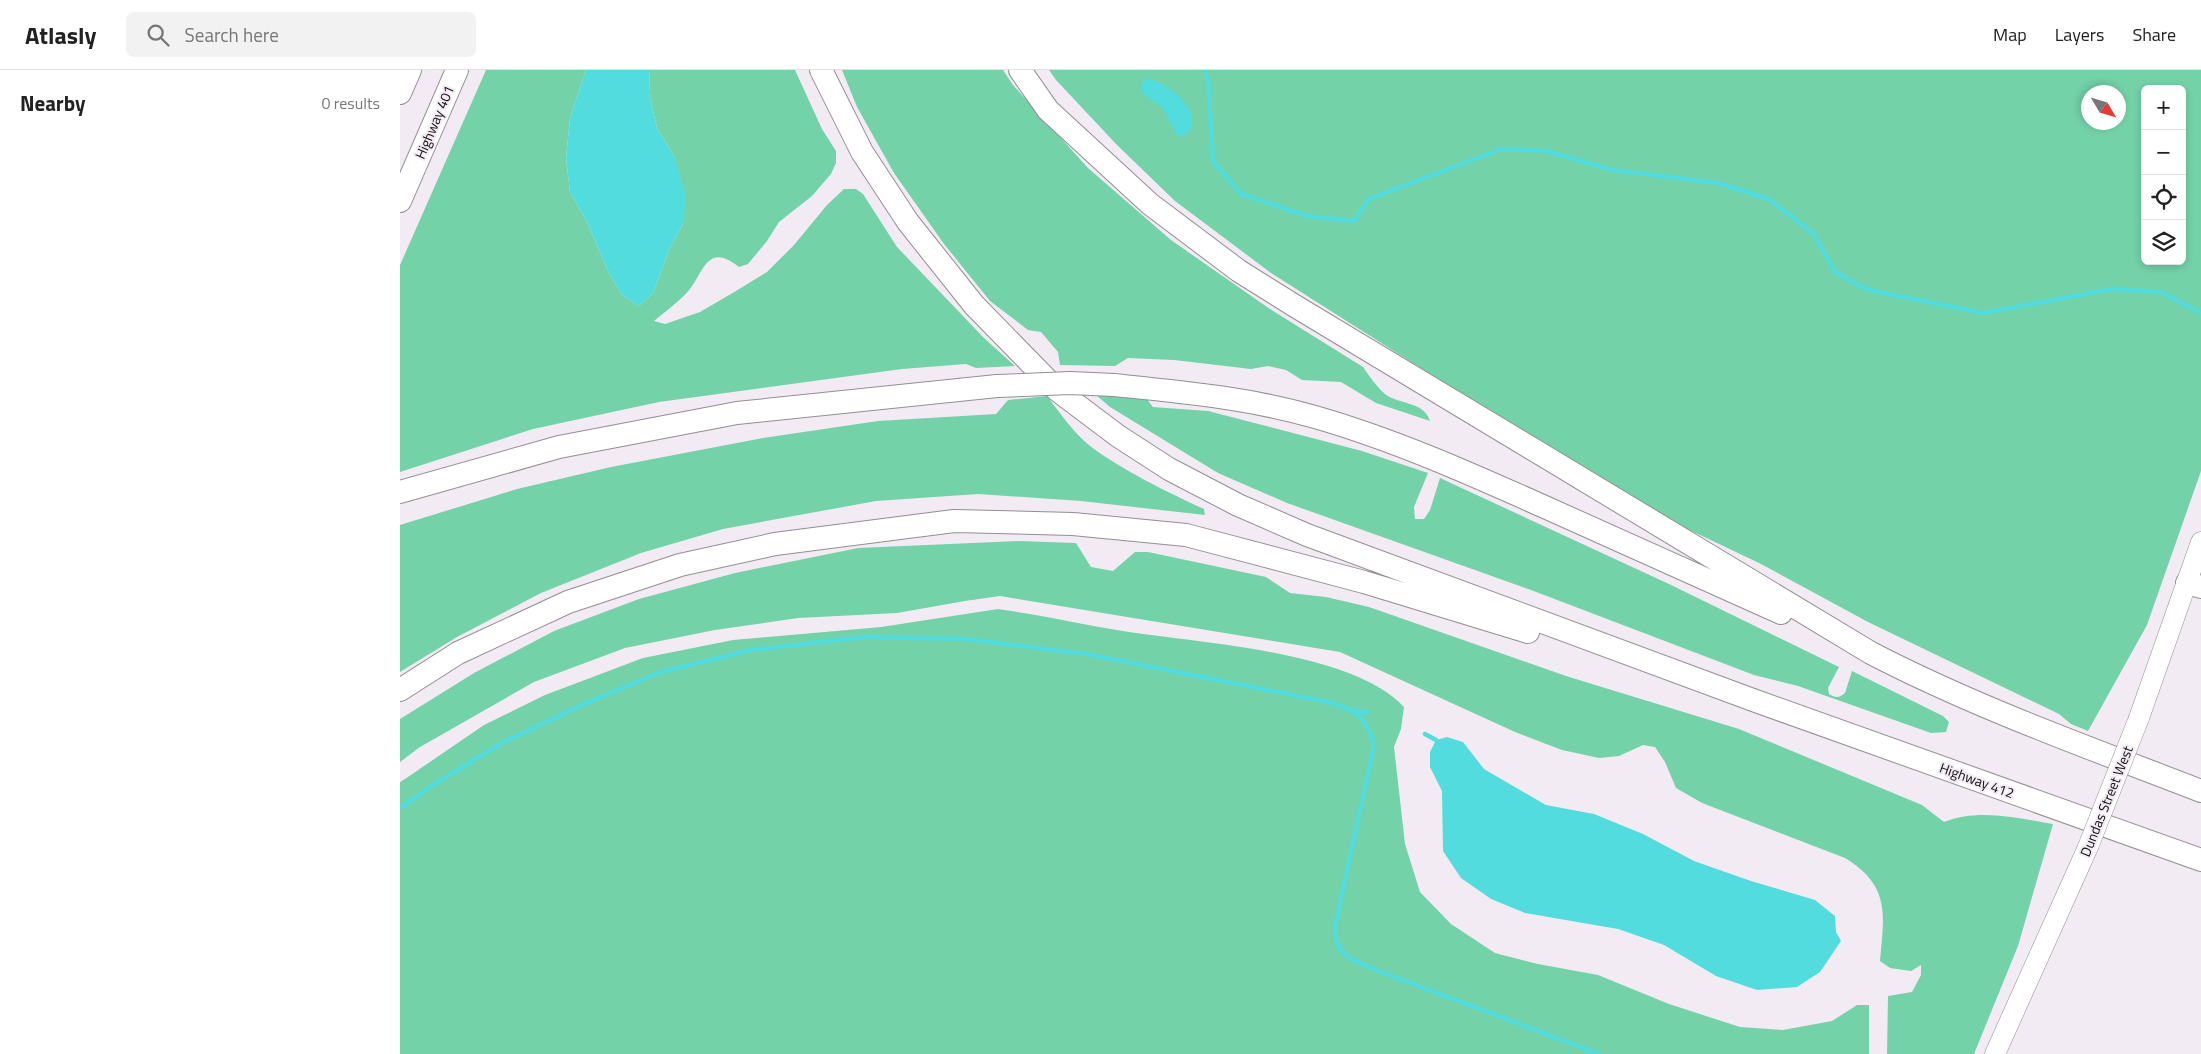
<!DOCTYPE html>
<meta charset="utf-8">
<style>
body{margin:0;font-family:"Titillium Web",sans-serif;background:#f2f2f2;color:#222}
.controls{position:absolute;right:15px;top:15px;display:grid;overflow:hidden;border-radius:8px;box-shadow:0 2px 8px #0003}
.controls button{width:45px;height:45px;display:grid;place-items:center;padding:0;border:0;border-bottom:1px solid #e0e0e0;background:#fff;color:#222;font:25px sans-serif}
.compass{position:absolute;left:1681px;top:15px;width:45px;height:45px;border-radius:50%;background:#fff;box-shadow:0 2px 8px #0003;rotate:128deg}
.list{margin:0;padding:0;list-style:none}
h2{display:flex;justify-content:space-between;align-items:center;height:65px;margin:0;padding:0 20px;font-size:21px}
h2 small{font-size:16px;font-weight:400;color:#767676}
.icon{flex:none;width:28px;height:28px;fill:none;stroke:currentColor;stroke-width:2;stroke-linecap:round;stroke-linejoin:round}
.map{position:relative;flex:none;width:1801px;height:984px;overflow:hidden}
header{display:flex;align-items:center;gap:30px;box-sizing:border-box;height:70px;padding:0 25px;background:#fff;border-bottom:1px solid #e0e0e0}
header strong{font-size:24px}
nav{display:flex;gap:28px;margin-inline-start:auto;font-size:18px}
.search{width:350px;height:45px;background:#f2f2f2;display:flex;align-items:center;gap:12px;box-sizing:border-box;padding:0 18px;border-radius:8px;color:#767676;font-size:19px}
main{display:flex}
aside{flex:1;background:#fff}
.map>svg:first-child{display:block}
.green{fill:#74d2a9;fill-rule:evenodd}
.water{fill:#52dcdd}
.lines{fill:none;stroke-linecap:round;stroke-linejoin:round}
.stream{stroke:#52dcdd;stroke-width:4.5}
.major-casing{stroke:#958d94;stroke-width:21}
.highway-casing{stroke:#958d94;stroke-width:24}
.major{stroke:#fff;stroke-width:20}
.highway{stroke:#fff;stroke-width:22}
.major-bridge-casing{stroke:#958d94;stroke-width:21;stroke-linecap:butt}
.highway-bridge-casing{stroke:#958d94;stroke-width:24;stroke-linecap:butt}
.major-bridge{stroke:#fff;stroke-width:20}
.highway-bridge{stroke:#fff;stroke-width:22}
.labels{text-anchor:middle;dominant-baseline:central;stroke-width:4;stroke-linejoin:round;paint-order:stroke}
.street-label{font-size:14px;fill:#110f11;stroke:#f3ebf3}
</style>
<header>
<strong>Atlasly</strong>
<div class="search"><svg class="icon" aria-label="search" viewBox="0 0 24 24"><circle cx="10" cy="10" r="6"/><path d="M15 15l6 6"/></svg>Search here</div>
<nav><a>Map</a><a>Layers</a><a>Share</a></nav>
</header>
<main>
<aside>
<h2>Nearby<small>0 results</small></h2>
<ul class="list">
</ul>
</aside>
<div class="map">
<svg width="1801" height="984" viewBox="0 0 1801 984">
<rect width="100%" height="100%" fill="#f3ebf3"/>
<path class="green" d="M86,0h100l-16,48 -4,40 4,34 17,30 22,51 13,22 17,11 14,-13 16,-43 14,-26 -8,-66 -18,-30 -8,-35 1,-23h145l27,59 14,22v12l-5,11 -19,22 -33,26 -12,19 -19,23 -9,3c-31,-24 -34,2 -49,22 -10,12 -24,22 -36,32l11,3 35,-12 36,-21 31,-19 27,-27 33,-40 17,-16h12l7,5 34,53 87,91 31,28 -39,2 -10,-4 -64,5 -243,33 -126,27 -133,43v-207z
M442,0h161l10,15 75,83 83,72 96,67 96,60c7,10 13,19 22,27 14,11 39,7 45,27l-54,-18 -35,-21 -39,-2 -16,-10 -18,-4 -17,3 -77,-9 -46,-2 -13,8 -55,-1 -2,-13 -17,-20 -13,-2 -38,-29 -46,-57 -50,-71 -37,-66z
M649,0h1152v401l-54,154 -59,106 -17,-7 -12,-10 -191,-92 -109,-59 -82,-39 -148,-87 -258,-164 -96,-72 -58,-56 -61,-65zM1745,19h37v172h-37zM1688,22h30v30h-30z
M696,325l50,3 7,9 55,4 154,40 66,22 -14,34 1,12h9l6,-9 10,-32 229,106 170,83 -11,21 1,6c7,4 10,4 16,-1l7,-22 91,45 6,6 -3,10 -15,1 -133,-47 -44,-11 -223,-85 -244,-87 -69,-30 -108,-66z
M647,326c13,17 26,36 43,50 32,24 77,46 114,63l1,6 -124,-14 -103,-7 -102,7 -153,28 -82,24 -100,40 -84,44 -57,35v-147l117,-36 94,-22 152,-29 115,-17 118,-7 12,-14z
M619,471l57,2 15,24 22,4 22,-19h13l118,25 24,16 36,4 43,10 197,69 173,53 183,76 22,17c35,-14 73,-4 109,2l-35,122 -44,108h-87l1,-58 24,-4 9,-17v-10l-10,6 -21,-3 -10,-7c4,-46 11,-75 -35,-103l-143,-55 -26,-15 -11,-26 -10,-15 -12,-2 -24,11 -20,2 -37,-8 -47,-18 -175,-80 -340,-56 -35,5 -68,12 -99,5 -83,12 -90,18 -91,34 -114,65 -20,15v-43l74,-46 80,-42 85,-32 96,-26 123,-25z
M598,539c44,6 87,16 131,23 73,11 225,20 275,75l-3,22 -7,18 11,97 15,48 31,32 44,29 43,11 60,11 71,29 71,23 43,3 49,-9 25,-16h12v49h-1469v-272l5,-3 79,-54 61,-30 98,-37 90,-18 148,-13z"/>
<path class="water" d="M186,0h64l-1,23 8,35 18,30 11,38 -3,28 -14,26 -16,43 -14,13 -17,-11 -13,-22 -22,-51 -17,-30 -4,-34 4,-40z
M747,9c22,2 65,39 35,58l-7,-4 -12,-25 -21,-15 -1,-10z
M1047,667l16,5 21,27 62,36 48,9 49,20 51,27 57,20 64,19 20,16 1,16 5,9 -21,31 -23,15 -40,3 -41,-14 -52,-31 -46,-16 -93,-16 -34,-14 -30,-21 -18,-27 -1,-60 -12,-24v-15l6,-12z"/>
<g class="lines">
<path class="stream" d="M805,0l3,10 5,81 28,33 66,22 47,5 15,-22 132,-50 45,2 66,19 106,13 51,16 45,35 21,38 33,18 115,23 129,-24 49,3 40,21
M955,640l13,3
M1025,664l11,6
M0,738l33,-23 67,-41 84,-40 77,-32 90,-22 114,-13 101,2 120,15 242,48c29,8 37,13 46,43l-39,181c-1,30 17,34 41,44l223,84"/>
<g class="major-casing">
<path id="major" d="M1739,648l62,-176
M1595,984l93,-207"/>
</g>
<g class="highway-casing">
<path id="highway" d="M421,0l41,82 46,70 66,83 83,85 61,46 51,33 69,36 69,30 446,165 448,160
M620,0l28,40 102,94 89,67 56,35 576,347c106,55 219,95 330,138
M0,23l10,-23
M0,131l57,-131
M714,315c68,7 135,13 201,32 80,23 156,57 232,91 78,35 156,70 234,105
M0,422l159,-45 178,-34 260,-27
M1787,513l14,4
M0,620l58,-37 110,-51 112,-37 95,-21 179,-23 119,3 113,11 178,47 164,50"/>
</g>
<use href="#major" class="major"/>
<use href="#highway" class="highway"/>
<g class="major-bridge-casing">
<path id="major-bridge" d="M1688,777l51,-129"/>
</g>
<g class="highway-bridge-casing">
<path id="highway-bridge" d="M597,316l73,-3 44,2"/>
</g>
<use href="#major-bridge" class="major-bridge"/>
<use href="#highway-bridge" class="highway-bridge"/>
</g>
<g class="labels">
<g class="street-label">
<text transform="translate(34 52) rotate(-67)">Highway 401</text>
<text transform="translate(1577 710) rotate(20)">Highway 412</text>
<text transform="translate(1706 731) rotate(-68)">Dundas Street West</text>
</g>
</g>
</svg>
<div class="controls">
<button>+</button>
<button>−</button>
<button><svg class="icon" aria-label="locate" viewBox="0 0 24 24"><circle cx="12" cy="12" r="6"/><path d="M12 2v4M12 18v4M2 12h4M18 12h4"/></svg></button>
<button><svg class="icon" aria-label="layers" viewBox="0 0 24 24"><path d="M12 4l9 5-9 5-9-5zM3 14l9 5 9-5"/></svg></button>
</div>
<svg class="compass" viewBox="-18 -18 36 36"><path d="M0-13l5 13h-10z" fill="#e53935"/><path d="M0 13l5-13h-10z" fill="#767676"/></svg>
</div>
</main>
